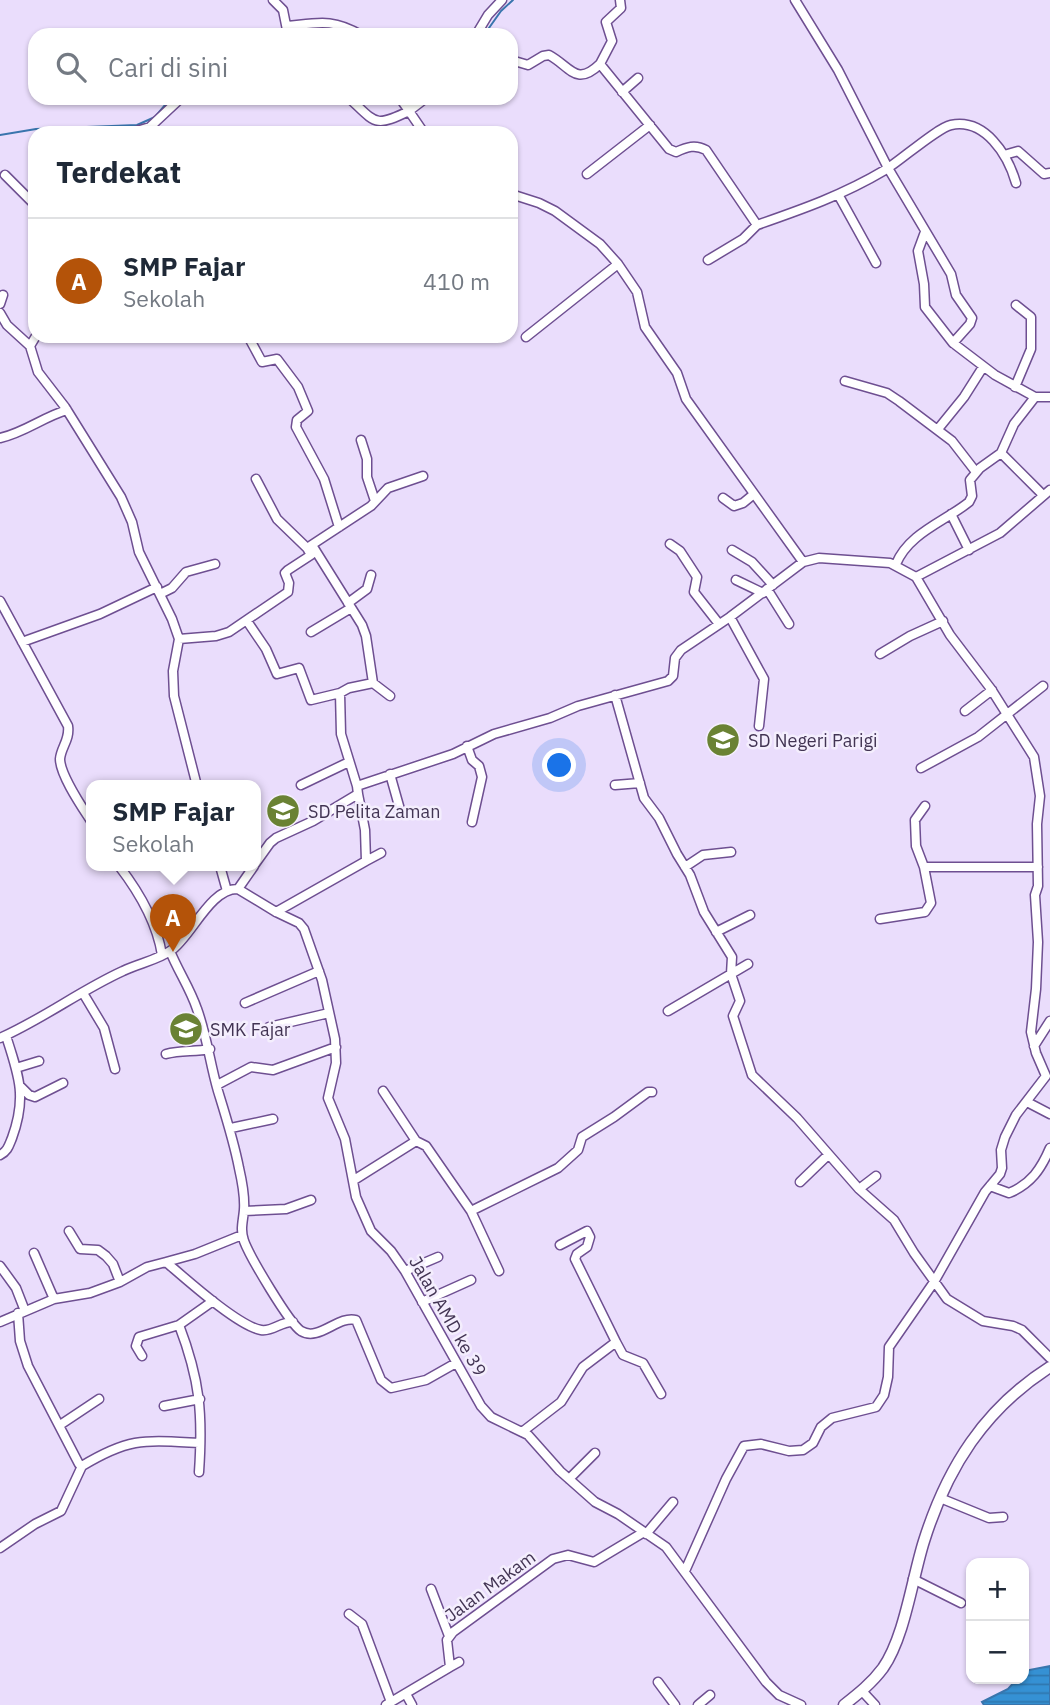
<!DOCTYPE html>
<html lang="id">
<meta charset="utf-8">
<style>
body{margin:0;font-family:"IBM Plex Sans",sans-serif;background:#f2f2f3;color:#1f2937}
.controls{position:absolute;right:21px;bottom:21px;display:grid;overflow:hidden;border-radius:14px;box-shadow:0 2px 5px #0004}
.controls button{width:63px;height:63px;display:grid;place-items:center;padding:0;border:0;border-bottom:2px solid #e0e1e3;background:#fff;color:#1f2937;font:35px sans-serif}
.you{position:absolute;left:560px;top:766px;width:24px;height:24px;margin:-18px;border:5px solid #fff;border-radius:50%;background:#1a73e8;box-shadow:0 0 0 10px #1a73e833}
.badge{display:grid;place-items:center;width:46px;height:46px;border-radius:50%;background:#b45309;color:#fff;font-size:23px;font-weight:700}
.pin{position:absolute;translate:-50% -58px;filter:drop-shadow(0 2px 4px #0008)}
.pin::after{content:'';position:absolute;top:37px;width:24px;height:21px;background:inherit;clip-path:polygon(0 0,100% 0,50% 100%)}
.popup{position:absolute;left:86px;top:780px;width:175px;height:91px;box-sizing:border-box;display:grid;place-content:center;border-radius:14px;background:#fff;filter:drop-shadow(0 2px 5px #0005);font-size:23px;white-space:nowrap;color:#747a83}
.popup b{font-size:26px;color:#1f2937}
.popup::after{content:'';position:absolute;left:50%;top:100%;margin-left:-14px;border:14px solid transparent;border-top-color:#fff}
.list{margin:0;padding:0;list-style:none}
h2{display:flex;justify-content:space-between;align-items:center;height:91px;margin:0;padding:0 28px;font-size:30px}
h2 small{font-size:23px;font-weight:400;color:#747a83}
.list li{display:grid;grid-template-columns:46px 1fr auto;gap:21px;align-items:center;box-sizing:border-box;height:126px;padding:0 28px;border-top:2px solid #e0e1e3}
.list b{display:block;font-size:26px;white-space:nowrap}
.list p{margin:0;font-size:23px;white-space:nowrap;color:#747a83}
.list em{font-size:23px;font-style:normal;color:#747a83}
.icon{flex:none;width:38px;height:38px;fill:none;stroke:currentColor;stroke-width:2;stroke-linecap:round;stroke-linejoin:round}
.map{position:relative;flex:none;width:1050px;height:1705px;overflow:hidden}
.search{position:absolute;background:#fff;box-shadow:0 2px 5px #0004;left:28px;top:28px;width:490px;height:77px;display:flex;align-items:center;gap:18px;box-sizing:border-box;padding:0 24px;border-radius:21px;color:#747a83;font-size:26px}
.panel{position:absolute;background:#fff;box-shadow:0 2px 5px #0004;left:28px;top:126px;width:490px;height:217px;border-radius:21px}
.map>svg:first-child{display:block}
.water{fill:url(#water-rules);stroke:#3975ad;stroke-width:2}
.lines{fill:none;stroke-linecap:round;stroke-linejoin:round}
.stream{stroke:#3975ad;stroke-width:2}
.minor-casing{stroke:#6e4f91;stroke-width:11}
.major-casing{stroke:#6e4f91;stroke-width:13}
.minor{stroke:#fff;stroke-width:8}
.major{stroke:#fff;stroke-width:10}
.labels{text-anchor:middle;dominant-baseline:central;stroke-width:5;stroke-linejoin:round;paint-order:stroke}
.poi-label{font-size:18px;fill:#423453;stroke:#f4eefd;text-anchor:start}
.street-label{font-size:18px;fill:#423453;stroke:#f4eefd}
</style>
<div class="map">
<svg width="1050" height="1705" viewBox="0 0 1050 1705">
<defs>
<pattern id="water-rules" width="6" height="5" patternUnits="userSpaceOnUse" patternTransform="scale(1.75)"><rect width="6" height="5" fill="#3591d4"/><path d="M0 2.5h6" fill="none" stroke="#2e77af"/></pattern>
</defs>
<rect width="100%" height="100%" fill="#eaddfc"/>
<path class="water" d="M1050,1666v39h-66l-2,-3 26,-13 9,-10h7v-8z"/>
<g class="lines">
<path class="stream" d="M292,33l35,-6 21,8
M484,35l17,-24 12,-11
M0,135l36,-6 101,-4 18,-8 16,-19"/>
<g class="minor-casing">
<path id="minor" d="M273,0l10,10 5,25
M795,0l43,70 50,98 63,106 5,21 16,23 -2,6 -17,19 42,32 40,22 -21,27 -13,29 41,41
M287,26c31,-3 45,-8 74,9
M476,35l12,-20 14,-15
M511,60l17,5 15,-9 6,-1c22,12 27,32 51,9l69,85 7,3c11,-5 19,-8 30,-2l51,75c46,-16 86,-30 128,-55 15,-9 52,-42 66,-45 34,-7 57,30 65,58
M600,64l12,-23 -6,-19 15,-14 -1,-8
M622,92l16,-14
M349,98c27,25 25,30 60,13l15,22
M400,98l9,13 17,-13
M130,133l20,-6 31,-29
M1004,155l14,-4 26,23 6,-1
M587,174l63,-49
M5,175l30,30
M511,194l28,9 16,8 45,33 18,20 19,28 8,35 32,46 9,26 117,163
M839,196l37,67
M925,232l-7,19 6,33 1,23 28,36
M708,260l35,-21 14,-14
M0,304l3,-9
M0,313l7,12 23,21
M36,336l-6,10 8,26 27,35 56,90 11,25 7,30 33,67 7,20 -6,32 1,25 23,90
M248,336l14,26 15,-3 21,28 10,24 -11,9 -1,7 28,52 15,48
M526,337l92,-73
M845,381l42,12 12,8 53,40 24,31
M1015,387l16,-38v-32l-15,-12
M1035,397h15
M938,429l26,-32 19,-30
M0,438c24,-5 43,-21 67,-28
M361,440l6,19v18l8,24
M256,479l21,40 30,29
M723,498l11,8 9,-3 11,-9
M951,514l18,36
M670,544l10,7 17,26 -3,15 25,32
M312,545l50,80 4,11 7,47
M732,550l20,12 21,23
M896,564c13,-31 48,-42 73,-62l3,-6 -2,-16 10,-12 21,-15
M736,580l27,13
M767,589l22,35
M160,594l12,-6 14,-16 29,-8
M0,601l68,125c2,14 -7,21 -8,33 0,16 22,48 31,62
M348,603l19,-14 4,-14
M730,617l34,62 -5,47
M247,621l19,28 11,25 22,-6 12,32 29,-7
M311,632l40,-24
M179,639l37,-3 13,-4 59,-40 1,-9 -4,-10 3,-3 23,-15 -4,-7 64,-42 17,-18 35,-12
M22,642l78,-28 57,-27
M880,654l30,-18 33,-15
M615,695l29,103 15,20 18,36 13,21 14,37 28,45 -1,17 9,27 -7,15 19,59 45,43 62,71 35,31 20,33 33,46 36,22 30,5 9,4 28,28
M965,711l27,-21
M467,746l5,14 7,6 3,11 -10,45
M921,768l57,-31 65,-51
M390,774l11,39
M301,785l48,-23
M615,785l25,-2
M357,786l-16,-52 -1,-41 9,-5 24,-5 17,13
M366,861l15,-8
M255,864l15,-21 6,-5 37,-17 45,-27 -1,-8 96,-32 41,-20 56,-16 28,-12 90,-25 5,-5 2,-18 6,-8 49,-33 73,-55 16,-4 71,5 26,14 84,-44 50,-43
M119,866c20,26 38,57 43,89
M220,866l7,25
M685,867l18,-12 28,-3
M924,867l-8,-21 -1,-26 10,-14
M238,889l16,-23
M276,912l90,-51 -1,-31 -7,-36
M880,919l45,-7 6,-9 -7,-36h114
M716,932l34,-17
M170,951c8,20 20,37 27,58 10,27 13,55 21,82 8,26 16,51 21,77 3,13 6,28 5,42 -1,12 -4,19 0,31 6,16 45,82 57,90 18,11 37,-16 55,-11l25,60 10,8 35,-8 30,-17
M83,993l21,35 11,41
M245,1003l74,-32
M668,1011l80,-47
M269,1027l60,-14
M0,1038c43,-19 81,-48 123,-67 16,-8 36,-11 50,-22 20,-16 38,-61 65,-60l38,23 23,11 5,6 18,51 13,59 1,24 -8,35 17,41 11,58 15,34 20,20 14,20 76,135 10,11 37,18 32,36 35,31 23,12 48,33 100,135 13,13 22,10
M1034,1046l16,-25
M166,1054c15,-4 28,-2 44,-5
M16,1068l23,-7
M217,1085l34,-18 22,3 63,-23
M20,1086l9,9 6,2 28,-14
M383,1091l33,50
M1027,1102l23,12
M231,1128l42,-9
M0,1155c8,-4 9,-10 12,-17 15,-41 7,-62 -6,-102
M354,1180l62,-39 10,5 45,65 87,-43 20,-18 4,-13 32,-20 34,-25h4
M800,1182l28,-27
M990,1186l19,7c22,-9 32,-24 41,-45
M859,1189l17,-13
M244,1211l42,-2 25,-9
M471,1211l28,60
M69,1231l11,18 18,1 8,6 7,8 7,18
M34,1253l20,46
M166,1262l29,-8 47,-19
M0,1266l16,22 9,23
M405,1271l33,-14
M422,1302l49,-22
M18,1313l2,28 8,25 51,98 3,2c48,-29 63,-26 117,-23
M0,1322l54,-23 36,-6 30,-11 27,-15 19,-5c20,17 72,64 95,68 12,2 20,-9 32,-8
M179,1325c21,55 24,89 20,147
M616,1342l7,13 20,8 18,31
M142,1356l-6,-10 3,-9 40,-12 34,-24
M164,1406l36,-7
M60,1425l39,-26
M522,1432l39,-30 22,-35 33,-25 -41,-83 2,-5 10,-7 3,-10 -3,-6 -27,14
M569,1479l26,-26
M940,1498l49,20 14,-1
M646,1534l27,-32
M0,1548l35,-24 26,-13 21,-45
M685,1571l41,-92 18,-33 17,-2 28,7 14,-1 10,-7 8,-16 11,-9 44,-11 8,-12 4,-18 1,-30 45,-65 51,-90 15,-18 2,-6 -1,-18 4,-13 11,-22 30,-39 -10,-23 -5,-21 5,-43 2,-47 -3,-47 3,-9 -1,-62 3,-28 -6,-39 -43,-68 -41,-54 -34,-58
M913,1579l48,24
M431,1589l18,47
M349,1614l13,10 29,78
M450,1667l9,-5
M658,1682l17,23
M862,1691l13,14
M406,1694l6,11
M386,1705l64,-38 -3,-27 6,-8 100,-73 15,-4 26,7 50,-30
M698,1705l12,-10"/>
</g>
<g class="major-casing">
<path id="major" d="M844,1705c14,-11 28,-22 39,-37 22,-32 29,-89 41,-127 23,-73 60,-132 126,-174"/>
</g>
<use href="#minor" class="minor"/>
<use href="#major" class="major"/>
</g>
<defs>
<g id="school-disc" transform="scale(1.75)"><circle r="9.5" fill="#6a8234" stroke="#f4eefd"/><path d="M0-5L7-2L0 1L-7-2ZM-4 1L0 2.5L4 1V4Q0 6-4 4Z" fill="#fff"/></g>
</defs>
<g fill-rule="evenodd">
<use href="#school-disc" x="723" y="740"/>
<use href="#school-disc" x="283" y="811"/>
<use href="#school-disc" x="186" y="1029"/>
</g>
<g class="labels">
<g class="poi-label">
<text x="748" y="740">SD Negeri Parigi</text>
<text x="308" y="811">SD Pelita Zaman</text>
<text x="210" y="1029">SMK Fajar</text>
</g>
<g class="street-label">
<text transform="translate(448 1316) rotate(60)">Jalan AMD ke 39</text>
<text transform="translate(490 1586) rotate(-36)">Jalan Makam</text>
</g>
</g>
</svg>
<div class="controls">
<button>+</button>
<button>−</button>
</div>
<div class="you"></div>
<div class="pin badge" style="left:173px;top:952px">A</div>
<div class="popup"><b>SMP Fajar</b>Sekolah</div>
<div class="search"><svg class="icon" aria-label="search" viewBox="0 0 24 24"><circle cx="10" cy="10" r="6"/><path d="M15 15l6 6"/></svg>Cari di sini</div>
<section class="panel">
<h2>Terdekat<small></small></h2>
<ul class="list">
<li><span class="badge">A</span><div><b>SMP Fajar</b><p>Sekolah</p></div><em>410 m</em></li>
</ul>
</section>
</div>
